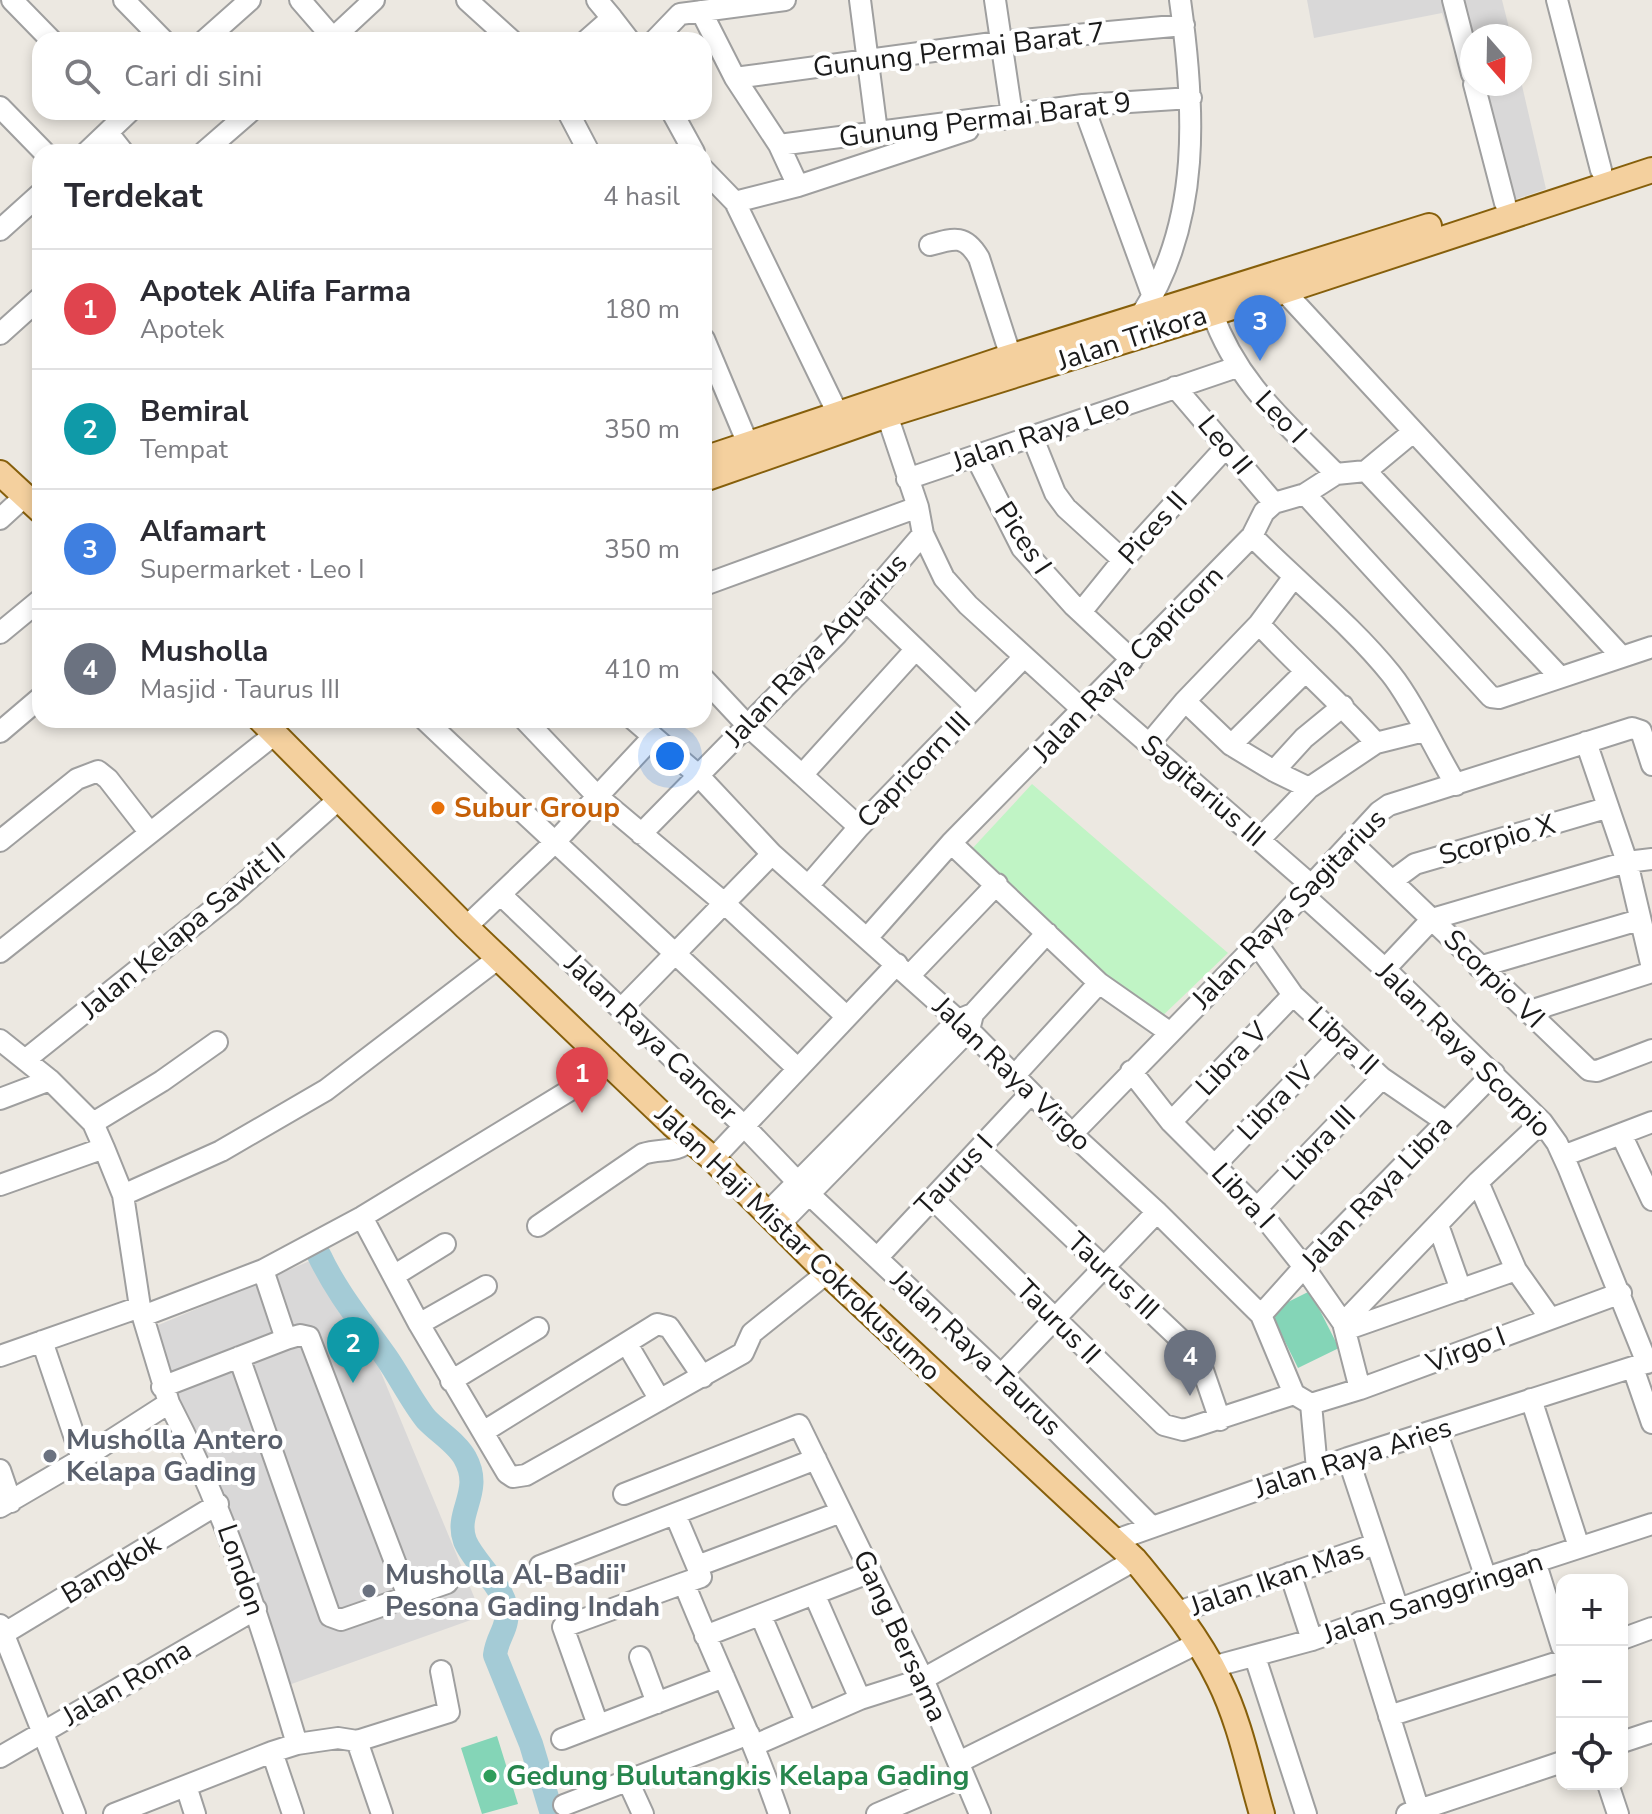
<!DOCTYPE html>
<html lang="id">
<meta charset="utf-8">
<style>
body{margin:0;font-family:"Nunito Sans",sans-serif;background:#f2f2f3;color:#2b2b33}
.controls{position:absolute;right:24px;bottom:24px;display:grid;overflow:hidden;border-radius:16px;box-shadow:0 4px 12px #0003}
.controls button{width:72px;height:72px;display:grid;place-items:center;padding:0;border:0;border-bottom:2px solid #e1e1e2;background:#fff;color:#2b2b33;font:40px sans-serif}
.compass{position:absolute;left:1460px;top:24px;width:72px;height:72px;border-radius:50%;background:#fff;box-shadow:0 4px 12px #0003;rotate:160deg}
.you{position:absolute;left:670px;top:756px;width:28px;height:28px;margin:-20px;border:6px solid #fff;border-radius:50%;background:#1a73e8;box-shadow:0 0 0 12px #1a73e833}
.badge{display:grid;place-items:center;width:52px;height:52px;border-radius:50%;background:#b61110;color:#fff;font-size:26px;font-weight:700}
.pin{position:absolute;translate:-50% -66px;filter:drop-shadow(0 2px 4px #0008)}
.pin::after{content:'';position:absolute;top:42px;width:28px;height:24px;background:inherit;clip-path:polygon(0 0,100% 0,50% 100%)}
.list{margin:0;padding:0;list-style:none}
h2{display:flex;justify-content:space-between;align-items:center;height:104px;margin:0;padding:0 32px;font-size:34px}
h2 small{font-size:26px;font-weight:400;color:#7c7c81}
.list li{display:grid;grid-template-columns:52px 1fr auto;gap:24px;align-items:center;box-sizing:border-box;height:120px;padding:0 32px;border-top:2px solid #e1e1e2}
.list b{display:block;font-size:30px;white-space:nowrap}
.list p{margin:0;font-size:26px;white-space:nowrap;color:#7c7c81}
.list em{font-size:26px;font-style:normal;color:#7c7c81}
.icon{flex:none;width:44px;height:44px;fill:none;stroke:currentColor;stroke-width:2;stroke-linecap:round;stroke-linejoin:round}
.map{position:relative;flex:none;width:1652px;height:1814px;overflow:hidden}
.search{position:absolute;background:#fff;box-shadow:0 4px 12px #0003;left:32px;top:32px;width:680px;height:88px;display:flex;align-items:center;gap:20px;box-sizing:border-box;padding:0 28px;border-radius:24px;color:#7c7c81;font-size:30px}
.panel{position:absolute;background:#fff;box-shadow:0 4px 12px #0003;left:32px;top:144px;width:680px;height:584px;border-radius:24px}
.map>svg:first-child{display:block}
.residential{fill:#d9d8d8}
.park{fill:#c0f4c5}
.pitch{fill:#84d5b7}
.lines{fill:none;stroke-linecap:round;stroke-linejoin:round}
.river{stroke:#a4cbd6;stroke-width:24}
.minor-casing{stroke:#9f9f9f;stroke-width:24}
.major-casing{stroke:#865f0b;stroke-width:28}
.minor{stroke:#fff;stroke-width:20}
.major{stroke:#f4d09e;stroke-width:24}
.food-dot{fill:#e8710a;stroke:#fff;stroke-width:3}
.worship-dot{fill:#6b7280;stroke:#fff;stroke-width:3}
.leisure-dot{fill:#2e9e5b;stroke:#fff;stroke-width:3}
.labels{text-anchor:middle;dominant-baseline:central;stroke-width:8;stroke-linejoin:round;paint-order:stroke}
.street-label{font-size:28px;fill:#1b1b1b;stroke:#fff}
.food-label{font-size:28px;font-weight:bold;fill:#c56008;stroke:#fff;text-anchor:start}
.worship-label{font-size:28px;font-weight:bold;fill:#5b616d;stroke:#fff;text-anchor:start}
.leisure-label{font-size:28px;font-weight:bold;fill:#27864d;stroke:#fff;text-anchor:start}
</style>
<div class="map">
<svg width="1652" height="1814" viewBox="0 0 1652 1814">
<rect width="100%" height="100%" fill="#ece8e1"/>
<path class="residential" d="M1307,0h195l9,36h-39v48h48v-7l26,112 -41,14 -63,-190 -128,25z
M331,1252l151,364 -199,71 -134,-358z"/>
<path class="park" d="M1032,784l196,169 -74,71 -184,-173z"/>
<path class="pitch" d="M1310,1291l29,57 -41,20 -28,-57z
M497,1736l21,68 -36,10 -21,-66z"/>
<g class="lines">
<path class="river" d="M319,1255c18,38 43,68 67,102 14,20 25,43 40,62 12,13 31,24 39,39 19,34 -11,54 0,83 10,25 47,50 41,80 -2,12 -9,18 -11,34l36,89 21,70"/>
<g class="minor-casing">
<path id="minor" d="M12,0l39,40
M124,0l39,40
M300,0l33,38
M467,0l44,40
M597,0l15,18
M860,0l17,132
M995,0l17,115 -10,4
M1453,0l19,74
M1557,0l44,170
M701,11l34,67 44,67 19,41
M205,40l45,-40
M331,40l43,-40
M587,40l25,-22 17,22
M655,40l25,-26 105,-14
M735,78l265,-36 184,-17
M1474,84l31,119
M1083,105l70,192
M0,107l44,45
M568,112l21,40
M672,112l22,40
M108,133l15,19
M779,145l304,-40 108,-7
M87,152l42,-40
M204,152l46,-40
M704,170l31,32 103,212
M735,202l63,-16 170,-56
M0,230l40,-36
M930,245c24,-7 35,-11 49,13l32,99
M1284,291l338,366
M1212,312c25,71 73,110 124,162
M1141,315c61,-94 54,-209 39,-315
M0,334l40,-36
M704,339l44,105
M1175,387l99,116
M887,415l31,92 5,27 21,44 24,27 115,105
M1032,436l23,57 11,15 57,52
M976,457l46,91 52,58 58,54
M1366,471l194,206
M907,479l330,-112
M1305,494l186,203 8,1 153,-51
M0,519l25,-23
M1252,536c46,47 98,87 139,138 23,29 45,78 65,111
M704,585l214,-78
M866,601l109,105
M1081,612l42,-52 103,-113
M1259,624c38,41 80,77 117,119
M0,633l40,-33
M704,679l44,47 54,49
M1095,697l216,188
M1185,701l46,44 43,26 35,17
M425,720c123,117 249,231 372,348
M525,720l73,77 125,105 124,115
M634,720l64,55 74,79 197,176 103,104 85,78 104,103 33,79 17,10 6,65
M0,732l40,-34
M1586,742l41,120 25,106
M1149,744l36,-43 74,-77 34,-46
M1231,745l73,-72
M1274,771l30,-33 39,-32
M859,827l-57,-52 114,-126
M641,834l196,-200 86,-100
M1259,840l50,-52 67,-45 48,-12
M0,841l77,-62 21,-8 10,8 42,54
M1351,842l238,228 8,1 55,-21
M951,843l148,140 70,49
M1392,881l23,-17 191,-56
M808,886l51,-59 164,-169
M1302,894l83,75 157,153 15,21 11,24 79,196
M501,895l243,231 66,69 191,180 150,151
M466,927l88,-84 98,-105
M867,938l84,-95 301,-307 12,-24 10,-9 31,-9 31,-20 30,-3 47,-39
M1257,944l36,51 89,83 64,44
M0,952l275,-218
M1479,967l160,-47
M1385,969l47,-50 195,-57 25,-3
M909,976l88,-92
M622,1008l150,-154
M1527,1012l125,-40
M0,1040l50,40 43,43 11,25 19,47 17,112 29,96 -87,56 -82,48
M25,1060l205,-164 108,-96
M1131,1071l40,51 86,86 47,59 39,56 17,66
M1015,1075l84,-92
M0,1099l50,-19
M1171,1122l122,-127
M93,1123l69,-42 55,-39
M1072,1134l185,-190 122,-132 10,-7 243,-77 9,3 11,34
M1621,1134l31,66
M979,1149l219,207 22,64
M1563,1156l89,-34
M713,1159l184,-195
M1215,1165l123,-128
M1478,1182l38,88 34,48
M0,1185l104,-37
M123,1195l98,-44 105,-61 174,-133
M932,1198l232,227 19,5 10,-3 101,-33
M1257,1208l125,-130
M768,1212l190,-192 12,-5
M362,1217l57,107 88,149 6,4 13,-2 217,-122 9,-20 75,-60
M779,1225l190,-195 4,-16 74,-81
M1438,1225l23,65
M538,1226l105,-72c18,-6 33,0 47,-14
M877,1258l154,-165
M263,1270l23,69
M395,1275l50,-31
M1261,1315l43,-48 190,-194
M143,1316l120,-46 99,-53 205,-125 42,-31
M1343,1323l135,-141 64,-60
M419,1324l67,-38
M1345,1330l171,-60
M42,1341l40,118
M627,1344l33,56
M0,1356l140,-49
M239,1357l91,259 11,4 106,-37
M1633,1368l19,55
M1001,1375l156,-163
M451,1381l87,-53
M162,1387l124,-48 14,-4 9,2 99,259
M1531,1399l48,148
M169,1403c57,109 93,224 128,341
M1311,1404l49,-15 261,-96
M1436,1430l50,148
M483,1432l174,-108 12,3 34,50
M1348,1458l50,151
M0,1470l11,32
M624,1494l175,-69 124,254 57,135
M675,1514l22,52
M1113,1541l235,-83 304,-97
M1535,1561l27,86
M540,1566l276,-107
M1290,1573l22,67
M815,1596l45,103
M1178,1612l198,-68
M761,1616l45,105
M1360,1622l60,192
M0,1625l75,189
M0,1636l218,-132
M705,1636l166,-64
M1622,1639l30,-11
M640,1657l17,46
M1255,1657l51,157
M1212,1667l100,-27 174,-62 166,-54
M1389,1716l173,-55
M598,1725l-35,-98 121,-44
M562,1739l162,-62
M357,1741l25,73
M1622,1742l30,-10
M755,1745l105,-46 63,-20 212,-119
M272,1752l21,62
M0,1757l256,-148
M959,1762l239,-119
M627,1779l16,35
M1608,1784l10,30
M186,1786l9,28
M564,1805l185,-71
M114,1814l158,-62 25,-8 41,-6 19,3 92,-29 -8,-41
M779,1814c-27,-79 -64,-153 -95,-231l17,-6 -4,-11 144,-54
M877,1814l86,-37
M1407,1814l155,-52"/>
</g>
<g class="major-casing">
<path id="major" d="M704,459l296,-99 429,-134
M0,473l40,37
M704,479l183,-64 397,-124 368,-121
M261,720l205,207 206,197 41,35 114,114 308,287c31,38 62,75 84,120 21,42 30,90 43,134"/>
</g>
<use href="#minor" class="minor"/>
<use href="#major" class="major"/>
</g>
<circle class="food-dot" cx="438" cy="808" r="8"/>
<g class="worship-dot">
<circle cx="50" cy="1456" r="8"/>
<circle cx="369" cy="1591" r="8"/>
</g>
<circle class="leisure-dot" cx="490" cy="1776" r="8"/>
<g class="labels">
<g class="street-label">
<text transform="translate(959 50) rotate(-7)">Gunung Permai Barat 7</text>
<text transform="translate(985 120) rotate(-7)">Gunung Permai Barat 9</text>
<text transform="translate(1132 338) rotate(-18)">Jalan Trikora</text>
<text transform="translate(1281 417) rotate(46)">Leo I</text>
<text transform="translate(1041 433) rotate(-19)">Jalan Raya Leo</text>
<text transform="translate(1225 445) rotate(50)">Leo II</text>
<text transform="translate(1153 528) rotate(-48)">Pices II</text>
<text transform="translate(1023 538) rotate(57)">Pices I</text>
<text transform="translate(816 650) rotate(-47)">Jalan Raya Aquarius</text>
<text transform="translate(1128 664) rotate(-46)">Jalan Raya Capricorn</text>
<text transform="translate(914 770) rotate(-46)">Capricorn III</text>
<text transform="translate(1203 791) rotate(41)">Sagitarius III</text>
<text transform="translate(1497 840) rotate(-16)">Scorpio X</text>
<text transform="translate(1289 909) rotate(-46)">Jalan Raya Sagitarius</text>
<text transform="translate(183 931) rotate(-40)">Jalan Kelapa Sawit II</text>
<text transform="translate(1494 979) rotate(44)">Scorpio VI</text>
<text transform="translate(651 1038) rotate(44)">Jalan Raya Cancer</text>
<text transform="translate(1343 1041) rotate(43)">Libra II</text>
<text transform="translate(1464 1050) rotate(45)">Jalan Raya Scorpio</text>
<text transform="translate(1232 1059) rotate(-46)">Libra V</text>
<text transform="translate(1012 1074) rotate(44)">Jalan Raya Virgo</text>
<text transform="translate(1276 1101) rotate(-46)">Libra IV</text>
<text transform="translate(1319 1143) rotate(-46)">Libra III</text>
<text transform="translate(954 1175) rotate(-47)">Taurus I</text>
<text transform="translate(1377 1193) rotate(-46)">Jalan Raya Libra</text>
<text transform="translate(1243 1196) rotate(47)">Libra I</text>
<text transform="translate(798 1243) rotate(44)">Jalan Haji Mistar Cokrokusumo</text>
<text transform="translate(1113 1276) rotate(43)">Taurus III</text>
<text transform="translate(1058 1322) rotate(45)">Taurus II</text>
<text transform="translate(1466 1350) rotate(-21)">Virgo I</text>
<text transform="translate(976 1353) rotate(44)">Jalan Raya Taurus</text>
<text transform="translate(1353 1458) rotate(-18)">Jalan Raya Aries</text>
<text transform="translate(111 1569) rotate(-31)">Bangkok</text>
<text transform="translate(241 1570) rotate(71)">London</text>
<text transform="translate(1277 1578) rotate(-19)">Jalan Ikan Mas</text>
<text transform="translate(1433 1598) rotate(-19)">Jalan Sanggringan</text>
<text transform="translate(900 1636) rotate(65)">Gang Bersama</text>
<text transform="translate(127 1683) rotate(-30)">Jalan Roma</text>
</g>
<g class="food-label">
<text x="454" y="808">Subur Group</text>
</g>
<g class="worship-label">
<text x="66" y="1440">Musholla Antero<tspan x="66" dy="32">Kelapa Gading</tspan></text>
<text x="385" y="1575">Musholla Al-Badii'<tspan x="385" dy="32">Pesona Gading Indah</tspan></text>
</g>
<g class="leisure-label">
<text x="506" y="1776">Gedung Bulutangkis Kelapa Gading</text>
</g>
</g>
</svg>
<div class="controls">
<button>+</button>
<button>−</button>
<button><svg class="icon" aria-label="locate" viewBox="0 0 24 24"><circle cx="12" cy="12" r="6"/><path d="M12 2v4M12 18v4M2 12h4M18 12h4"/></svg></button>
</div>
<svg class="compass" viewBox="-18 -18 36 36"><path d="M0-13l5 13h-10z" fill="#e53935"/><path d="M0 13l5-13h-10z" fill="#7c7c81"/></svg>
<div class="you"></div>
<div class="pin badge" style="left:582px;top:1113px;background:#e0444e">1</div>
<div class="pin badge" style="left:353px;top:1383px;background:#0f9aa8">2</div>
<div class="pin badge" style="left:1260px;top:361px;background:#3f7fe0">3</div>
<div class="pin badge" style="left:1190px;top:1396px;background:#6b7280">4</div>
<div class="search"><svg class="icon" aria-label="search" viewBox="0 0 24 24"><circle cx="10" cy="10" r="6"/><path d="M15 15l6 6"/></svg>Cari di sini</div>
<section class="panel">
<h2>Terdekat<small>4 hasil</small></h2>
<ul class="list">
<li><span class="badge" style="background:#e0444e">1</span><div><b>Apotek Alifa Farma</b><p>Apotek</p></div><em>180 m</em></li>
<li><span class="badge" style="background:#0f9aa8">2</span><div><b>Bemiral</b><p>Tempat</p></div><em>350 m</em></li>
<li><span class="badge" style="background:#3f7fe0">3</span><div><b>Alfamart</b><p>Supermarket · Leo I</p></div><em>350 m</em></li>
<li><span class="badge" style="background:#6b7280">4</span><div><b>Musholla</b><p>Masjid · Taurus III</p></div><em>410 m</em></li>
</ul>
</section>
</div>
